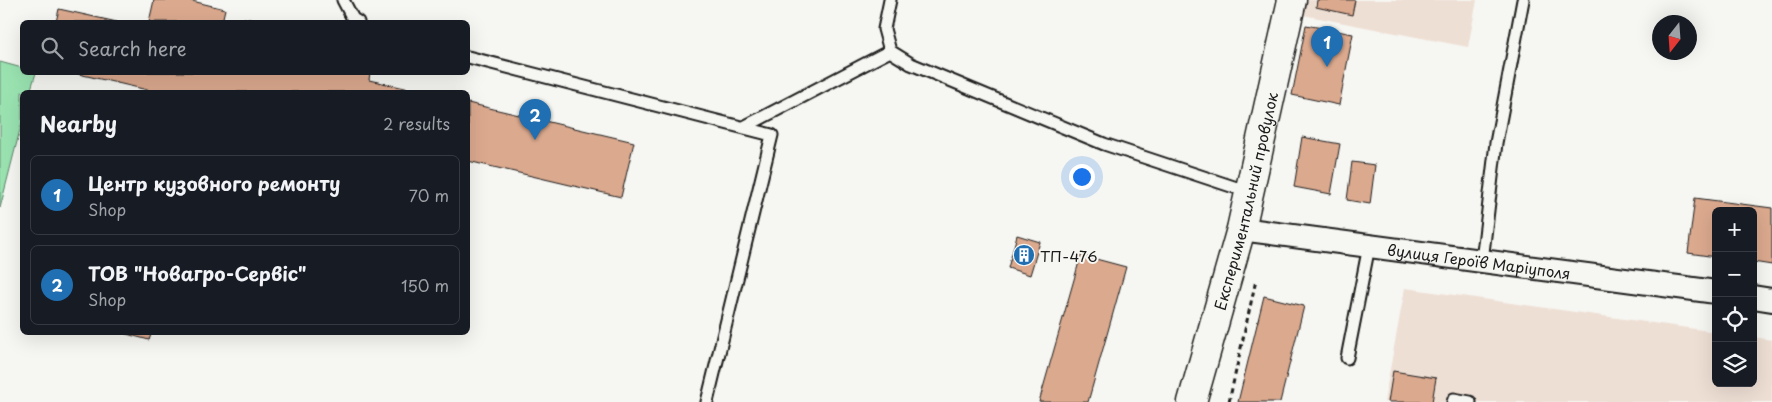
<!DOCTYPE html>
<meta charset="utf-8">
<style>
body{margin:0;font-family:"Playpen Sans",sans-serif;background:#242831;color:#f1f3f6}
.controls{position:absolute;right:15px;bottom:15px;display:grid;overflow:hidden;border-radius:8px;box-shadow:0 5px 20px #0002}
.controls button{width:45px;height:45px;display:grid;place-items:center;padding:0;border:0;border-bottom:1px solid #363941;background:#171b24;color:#f1f3f6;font:25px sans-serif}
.compass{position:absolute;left:1652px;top:15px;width:45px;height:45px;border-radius:50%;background:#171b24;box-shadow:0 5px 20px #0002;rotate:197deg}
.you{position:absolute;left:1081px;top:176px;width:18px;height:18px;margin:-12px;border:4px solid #fff;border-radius:50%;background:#1a73e8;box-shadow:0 0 0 8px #1a73e833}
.badge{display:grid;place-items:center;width:32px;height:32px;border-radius:50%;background:#1f6fb2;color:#fff;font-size:16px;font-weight:700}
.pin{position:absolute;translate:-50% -41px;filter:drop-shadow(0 1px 2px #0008)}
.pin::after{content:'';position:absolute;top:26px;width:18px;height:15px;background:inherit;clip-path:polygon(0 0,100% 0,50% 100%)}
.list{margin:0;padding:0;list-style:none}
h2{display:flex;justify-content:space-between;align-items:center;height:65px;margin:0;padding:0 20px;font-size:21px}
h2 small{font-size:16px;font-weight:400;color:#9ea1a6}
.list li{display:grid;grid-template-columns:32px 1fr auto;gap:15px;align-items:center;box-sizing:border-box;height:80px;margin:0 10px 10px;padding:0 10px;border:1px solid #363941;border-radius:8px}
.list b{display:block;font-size:19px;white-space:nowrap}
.list p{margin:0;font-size:16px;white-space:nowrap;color:#9ea1a6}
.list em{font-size:16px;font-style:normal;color:#9ea1a6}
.icon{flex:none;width:28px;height:28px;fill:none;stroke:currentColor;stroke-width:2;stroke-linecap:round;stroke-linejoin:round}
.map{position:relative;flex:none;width:1772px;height:402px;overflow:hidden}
.search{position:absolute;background:#171b24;box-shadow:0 5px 20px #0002;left:20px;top:20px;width:450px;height:55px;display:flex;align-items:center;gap:12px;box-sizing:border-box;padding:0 18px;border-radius:8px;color:#9ea1a6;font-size:19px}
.panel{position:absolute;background:#171b24;box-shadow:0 5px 20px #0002;left:20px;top:90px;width:450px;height:245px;border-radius:8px}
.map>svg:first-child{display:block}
.built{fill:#eedfd4}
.green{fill:#9ae3b1;stroke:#5b8066}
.building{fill:#dba98e;stroke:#1c1c1c}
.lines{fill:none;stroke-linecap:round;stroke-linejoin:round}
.lane-casing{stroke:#1c1c1c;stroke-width:15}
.street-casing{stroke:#1c1c1c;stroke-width:26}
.secondary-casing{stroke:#1c1c1c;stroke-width:31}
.path{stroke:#1c1c1c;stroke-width:3;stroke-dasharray:5 4;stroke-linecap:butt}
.lane{stroke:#f6f6f2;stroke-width:11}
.street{stroke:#f6f6f2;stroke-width:22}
.secondary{stroke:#f6f6f2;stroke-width:28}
.labels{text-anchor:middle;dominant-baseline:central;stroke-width:4;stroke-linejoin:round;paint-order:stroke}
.street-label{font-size:15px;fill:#1c1c1c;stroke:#f6f6f2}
.poi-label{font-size:15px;fill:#1c1c1c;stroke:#f6f6f2;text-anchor:start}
</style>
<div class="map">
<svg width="1772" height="402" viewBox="0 0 1772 402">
<rect width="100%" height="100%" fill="#f6f6f2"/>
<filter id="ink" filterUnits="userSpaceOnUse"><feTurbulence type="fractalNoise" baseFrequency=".02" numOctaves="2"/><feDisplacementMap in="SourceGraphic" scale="10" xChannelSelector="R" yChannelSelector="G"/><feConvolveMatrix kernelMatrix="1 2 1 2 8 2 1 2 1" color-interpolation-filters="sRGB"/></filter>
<g filter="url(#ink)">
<path class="built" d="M1301,0h176l-9,47 -170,-33z
M1405,288l311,44v51h37v-46l19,3v62h-388z"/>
<path class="green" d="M0,62l22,6v4l14,1 -6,19h-8v30l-22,86z"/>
<path class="building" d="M154,0h34l37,9 -3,13h-73z
M1317,0h38l-3,15 -36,-8z
M59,9l58,13h-61z
M244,18l20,4h-21z
M1306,25l47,9 -14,71 -47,-10z
M70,72h300l-1,8 54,12h-267z
M468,103l166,39 -13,55 -153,-36z
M1302,137l38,7 -9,50 -37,-7z
M1352,162l23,3 -5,39 -23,-4z
M1695,198l77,10v57l-19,-3v-51h-37v46l-28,-4z
M1017,235l23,7 -10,33 -22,-7z
M1081,255l45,12 -38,135h-49z
M1264,296l40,10 -24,96h-42z
M119,332h33l-3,8z
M1393,371l43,7 -4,24h-44z"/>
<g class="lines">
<g class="lane-casing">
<path id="lane" d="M343,0l10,19 5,3
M890,0l-6,29 6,22 21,13 193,80 145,48
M468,57l304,78 -65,267
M744,127l146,-76
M1482,261l14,-118 27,-143
M1347,358l22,-112
M1453,402l1,-3 16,3"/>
</g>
<g class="street-casing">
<g id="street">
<path id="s1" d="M1241,229l475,63"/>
<path d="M1753,297l19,3"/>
</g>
</g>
<g class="secondary-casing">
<g id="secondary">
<path id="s2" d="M1192,402l49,-173 51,-229"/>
</g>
</g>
<path class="path" d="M1229,402l27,-122"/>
<use href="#lane" class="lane"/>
<use href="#street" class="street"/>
<use href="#secondary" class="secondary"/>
</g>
</g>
<defs>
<g id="building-disc" transform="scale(1.125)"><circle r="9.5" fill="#1f6fb2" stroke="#f6f6f2"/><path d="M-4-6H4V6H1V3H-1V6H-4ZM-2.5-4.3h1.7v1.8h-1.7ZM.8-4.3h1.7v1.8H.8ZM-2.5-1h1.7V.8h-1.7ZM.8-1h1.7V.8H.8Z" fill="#fff"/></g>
</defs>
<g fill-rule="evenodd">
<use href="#building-disc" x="1024" y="255"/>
</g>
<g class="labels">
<g class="street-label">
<text stroke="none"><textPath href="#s2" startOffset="208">Експериментальний провулок</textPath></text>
<text stroke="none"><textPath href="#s1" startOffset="240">вулиця Героїв Маріуполя</textPath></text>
</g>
<g class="poi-label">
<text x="1040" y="255">ТП-476</text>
</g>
</g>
</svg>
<div class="controls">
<button>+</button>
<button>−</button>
<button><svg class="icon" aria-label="locate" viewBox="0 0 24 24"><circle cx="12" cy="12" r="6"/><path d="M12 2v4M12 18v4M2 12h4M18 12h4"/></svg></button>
<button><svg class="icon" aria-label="layers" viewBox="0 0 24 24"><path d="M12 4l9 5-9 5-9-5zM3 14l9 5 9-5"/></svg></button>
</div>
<svg class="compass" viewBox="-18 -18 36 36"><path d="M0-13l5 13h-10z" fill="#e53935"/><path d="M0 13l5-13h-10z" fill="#9ea1a6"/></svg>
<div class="you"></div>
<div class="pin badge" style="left:1327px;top:67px">1</div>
<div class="pin badge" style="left:535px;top:140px">2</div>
<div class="search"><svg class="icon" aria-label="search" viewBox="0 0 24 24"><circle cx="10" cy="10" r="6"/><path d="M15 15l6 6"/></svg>Search here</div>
<section class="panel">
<h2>Nearby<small>2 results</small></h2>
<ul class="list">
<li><span class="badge">1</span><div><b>Центр кузовного ремонту</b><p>Shop</p></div><em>70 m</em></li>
<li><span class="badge">2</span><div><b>ТОВ &quot;Новагро-Сервіс&quot;</b><p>Shop</p></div><em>150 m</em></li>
</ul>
</section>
</div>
